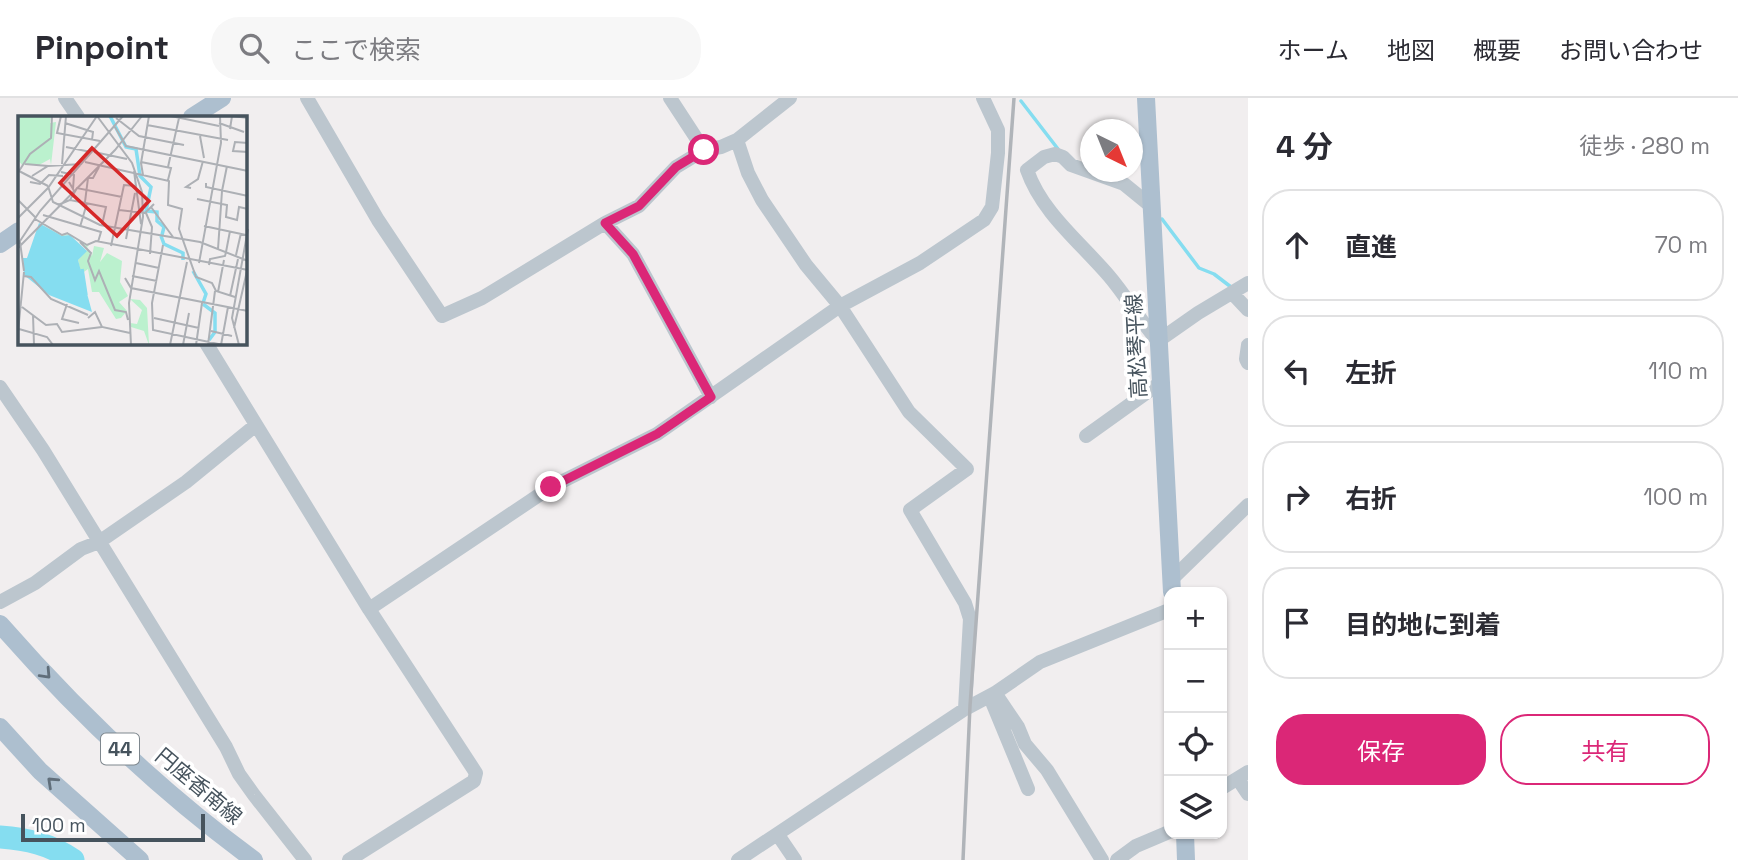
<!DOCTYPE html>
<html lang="ja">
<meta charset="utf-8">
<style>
body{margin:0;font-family:"Space Grotesk","Noto Sans JP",sans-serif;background:#f7f7f7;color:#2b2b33}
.controls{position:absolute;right:21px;bottom:21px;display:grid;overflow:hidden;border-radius:14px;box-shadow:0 2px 5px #0004}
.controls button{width:63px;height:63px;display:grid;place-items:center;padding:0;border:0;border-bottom:2px solid #e1e1e2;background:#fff;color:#2b2b33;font:35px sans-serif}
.compass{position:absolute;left:1080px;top:21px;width:63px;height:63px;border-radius:50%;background:#fff;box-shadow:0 2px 5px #0004;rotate:137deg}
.scale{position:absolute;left:21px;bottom:18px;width:184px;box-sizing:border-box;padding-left:7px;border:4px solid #46535d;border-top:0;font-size:19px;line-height:24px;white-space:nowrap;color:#46535d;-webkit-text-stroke:5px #fff;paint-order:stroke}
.stop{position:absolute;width:21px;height:21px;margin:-16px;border:5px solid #db2777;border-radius:50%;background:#fff}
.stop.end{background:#db2777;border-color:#fff;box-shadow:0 2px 7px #0008}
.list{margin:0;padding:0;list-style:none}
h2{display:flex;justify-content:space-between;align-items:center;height:91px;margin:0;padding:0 28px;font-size:30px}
h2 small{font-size:23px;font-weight:400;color:#7c7c81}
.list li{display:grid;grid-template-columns:46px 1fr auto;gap:21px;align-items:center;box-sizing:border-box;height:112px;margin:0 14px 14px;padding:0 14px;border:2px solid #e1e1e2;border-radius:28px}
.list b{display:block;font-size:26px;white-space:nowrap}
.list em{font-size:23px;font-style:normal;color:#7c7c81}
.actions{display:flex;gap:14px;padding:21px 28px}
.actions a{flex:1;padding:16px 0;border:2px solid #db2777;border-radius:28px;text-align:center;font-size:24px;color:#db2777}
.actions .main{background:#db2777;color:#fff}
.icon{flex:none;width:38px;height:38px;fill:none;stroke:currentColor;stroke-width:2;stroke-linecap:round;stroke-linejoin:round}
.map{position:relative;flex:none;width:1248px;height:762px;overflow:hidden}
header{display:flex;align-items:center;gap:42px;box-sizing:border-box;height:98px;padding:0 35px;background:#fff;border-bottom:2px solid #e1e1e2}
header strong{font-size:33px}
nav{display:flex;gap:38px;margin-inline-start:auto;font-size:24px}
.search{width:490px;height:63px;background:#f7f7f7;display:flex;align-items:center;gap:18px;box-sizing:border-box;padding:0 24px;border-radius:28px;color:#7c7c81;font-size:26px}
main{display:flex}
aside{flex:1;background:#fff}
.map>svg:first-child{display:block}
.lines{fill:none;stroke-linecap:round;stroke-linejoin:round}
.stream{stroke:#85ddf0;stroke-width:3.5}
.river{stroke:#85ddf0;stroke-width:23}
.minor{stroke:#bcc6ce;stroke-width:14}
.major{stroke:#adbfcf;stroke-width:18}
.rail{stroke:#b0b4b9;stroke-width:3.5}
.oneway{stroke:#606e7a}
.route{stroke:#db2777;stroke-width:9}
.labels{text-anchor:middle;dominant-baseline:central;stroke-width:7;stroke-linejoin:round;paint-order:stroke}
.shield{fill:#fff;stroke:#7e878e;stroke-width:2}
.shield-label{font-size:19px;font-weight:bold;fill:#46535d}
.street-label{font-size:21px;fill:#46535d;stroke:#fff}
.inset-river{fill:none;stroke:#85ddf0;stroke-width:3.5}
.inset-road{fill:none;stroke:#adb0b5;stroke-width:2}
.view{fill:#d62828;fill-opacity:0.15;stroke:#d62828;stroke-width:3.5}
.inset-edge{fill:none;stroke:#46535d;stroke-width:3.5}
</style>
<header>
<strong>Pinpoint</strong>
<div class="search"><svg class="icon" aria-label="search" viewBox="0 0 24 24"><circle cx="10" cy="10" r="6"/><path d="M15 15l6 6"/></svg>ここで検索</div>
<nav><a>ホーム</a><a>地図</a><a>概要</a><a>お問い合わせ</a></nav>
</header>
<main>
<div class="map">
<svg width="1248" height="762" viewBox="0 0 1248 762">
<rect width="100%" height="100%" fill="#f1eeef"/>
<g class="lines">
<path class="stream" d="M1021,3l37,48
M1162,121l37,49 15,6 17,13"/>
<path class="river" d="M0,739c27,2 50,7 73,23"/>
<path class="minor" d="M65,0l13,19
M307,0l71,122 64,96 40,-18 123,-75 34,-17 37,-39 28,-17 17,-3 16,-7 53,-42
M670,0l34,52
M737,42l11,33 14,27 44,65 34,41 69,106 58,57 -57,41 55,93 5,16 -5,90
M1151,108l-27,-22 -53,-19 -8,-8 -8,-3 -11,3 -17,13c15,43 53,72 82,106 18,21 31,45 49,65l40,-28 50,-30
M605,125l28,31 78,143
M1232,195l16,17
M206,245l163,266 107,164 -2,8 -125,79
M1248,247l-2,14 2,4
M0,289l43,63 183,297 13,27 15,21 51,65
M1086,338l74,-53
M1171,482l77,-75
M0,504l35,-19 46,-34 18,-7 87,-60 70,-57
M369,511l182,-122 106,-53 183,-128 80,-43 64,-43 8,-13 6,-54v-23l-15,-32
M995,595l23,34 7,17 22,26 55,90
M990,599l38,92
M1238,681l10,15
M1222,690l26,-16
M778,737l17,25
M738,762l227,-151 30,-16 45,-31 129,-52
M1117,762l19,-14 33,-14"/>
<path class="major" d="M1146,0l26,494
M192,19l30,-19
M0,146l19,-13
M0,526c76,87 160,167 254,236
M0,629l40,44 100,89
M1185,736l1,26"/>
<path class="rail" d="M963,762l7,-154 44,-608"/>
</g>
<defs><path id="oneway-chevron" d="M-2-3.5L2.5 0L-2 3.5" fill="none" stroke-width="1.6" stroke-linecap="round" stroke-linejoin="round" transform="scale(1.75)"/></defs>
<g class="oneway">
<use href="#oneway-chevron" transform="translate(46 576) rotate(47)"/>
<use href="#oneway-chevron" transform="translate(52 684) rotate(-137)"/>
</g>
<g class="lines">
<path class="route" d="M551,389l106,-53 54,-37 -78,-143 -28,-31 34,-17 37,-39 28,-17"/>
</g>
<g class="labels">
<rect class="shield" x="101" y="635.5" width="38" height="31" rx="5"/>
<g class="shield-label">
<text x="120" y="651">44</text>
</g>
<g class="street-label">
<text transform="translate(1136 248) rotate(-93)">高松琴平線</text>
<text transform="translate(199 688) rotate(40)">円座香南線</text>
</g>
</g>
<g transform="translate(18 18)">
<rect width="229" height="229" fill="#f1eeef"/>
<path d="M0,0h33l-1,7 6,-1 -5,43 -1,-6 -11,6h-17l-4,-5zM22,107l22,12 8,-1 17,12 5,-4 -5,5 5,9 2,-10 10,2 -4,14 7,-9 15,8 -2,21 8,14 -9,6 8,9 -6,7 -5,1 -17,-27h-7l-4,-23 -7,5 -3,-14 10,-11 -17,-14 -9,1zM112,183l10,1 7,8 2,37 -5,-14 -13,-4 -1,-4 7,1 5,-14z" fill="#bbf1ce"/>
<path d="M21,107l23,13 8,-1 17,16 -9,9 14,52 -43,-17 -25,-20 -1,-17h4z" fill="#85ddf0"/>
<path class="inset-river" d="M92,0l16,31 10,2 4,27 11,11 -5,24 11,1v9l7,6 -2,8M143,120l3,8 19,9v7M64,153l4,26M175,155l13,23 -3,9M185,188l12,9v19l-6,8"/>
<path class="inset-road" d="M43,0l-4,17 43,8M79,0l35,47 10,29 1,25 -14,86 2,42M153,0l48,10M98,2l23,18 45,9M47,7l28,9 -1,8M201,7l25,9M129,9l81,15M97,11l11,19 122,25M212,13l2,-13 16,2M182,20l4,22M230,27l-13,-1 -2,9 15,1M48,31l25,5M76,36l33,7M67,46l84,19 -1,24 14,4 -3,20 17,48 16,6 4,8 19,6M123,46l30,6 -3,12M7,48l23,2M44,48l4,-48M150,51l11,-49M116,55l7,53M43,56l13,3 -1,14 -4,-7M125,59l-2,-12 8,-47M14,60l16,-10 34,-2M12,66l10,2 9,-9 14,1M188,67v4l42,9M30,70l-29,-15 11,-17 21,-16 1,-22M30,70l5,16 47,23 100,17 48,19M173,72l-5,-1 12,-8 5,-18M204,75l5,-25M179,83l30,6 -1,12 11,3 2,-13 9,2M0,84l17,17M52,84l36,7 -4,18M67,86l3,-24h5l6,-11M40,89l12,-5 7,-12 45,9M133,91l22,30M101,94l26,3 9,-9M128,97l6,14 -2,27M25,99l58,17 -3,10M0,102l30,-30 49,-72M17,103l27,16 6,-2M186,110l42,9M62,111l7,-24M49,117l20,12 9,-4 152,29M108,123l9,-46M2,126l4,29M62,126l11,11 -3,8 7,19 4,-9 16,39 11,2 2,8M0,128l22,-33 83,-95M145,129l-11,58 1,27 70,15M93,130l13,-61 12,1M0,132l97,-98 27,-34M200,133l4,-58M208,136l4,-21M218,139l5,-22M118,147l23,5M181,147l22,-120 -1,-27M191,149l1,-6 15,-3 1,-4M5,160l8,1 20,22 37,16M114,160l25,5M107,162l6,10 117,23M200,176l6,-32M212,180l8,-37M49,188l-5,15 17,4M4,191l24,18 11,-1 5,8 40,-5M15,199l1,30M70,202l7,-6 7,15 28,6M136,202l45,10M216,212l13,-57M1,213l28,8 6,8M193,215l21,5M0,216l6,-60M152,229l17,-83M165,229l6,-32M178,229l6,-42M190,229l7,-54M203,229l7,-38M221,229l-7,-27 16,-89"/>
<path class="view" d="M74,32l57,53 -32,35 -57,-53z"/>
<rect width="229" height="229" class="inset-edge"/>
</g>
</svg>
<div class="controls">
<button>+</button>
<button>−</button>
<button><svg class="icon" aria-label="locate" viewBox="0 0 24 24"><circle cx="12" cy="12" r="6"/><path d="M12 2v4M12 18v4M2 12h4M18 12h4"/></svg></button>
<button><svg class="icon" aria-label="layers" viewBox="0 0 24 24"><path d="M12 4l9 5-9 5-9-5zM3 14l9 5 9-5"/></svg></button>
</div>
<svg class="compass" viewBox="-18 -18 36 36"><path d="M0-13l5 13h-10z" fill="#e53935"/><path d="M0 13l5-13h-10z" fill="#7c7c81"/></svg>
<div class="scale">100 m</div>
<div class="stop" style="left:704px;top:52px"></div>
<div class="stop end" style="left:551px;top:389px"></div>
</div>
<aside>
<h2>4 分<small>徒歩 · 280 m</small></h2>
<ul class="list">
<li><svg class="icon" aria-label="ahead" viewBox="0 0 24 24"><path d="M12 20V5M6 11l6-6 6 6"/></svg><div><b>直進</b></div><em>70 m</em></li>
<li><svg class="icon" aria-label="left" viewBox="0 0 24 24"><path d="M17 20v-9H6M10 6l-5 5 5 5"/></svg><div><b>左折</b></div><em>110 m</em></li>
<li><svg class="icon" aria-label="right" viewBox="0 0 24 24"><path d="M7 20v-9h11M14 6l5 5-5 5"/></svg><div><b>右折</b></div><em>100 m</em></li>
<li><svg class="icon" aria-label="arrive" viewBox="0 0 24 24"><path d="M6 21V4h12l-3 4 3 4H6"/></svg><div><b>目的地に到着</b></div></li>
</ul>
<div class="actions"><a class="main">保存</a><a>共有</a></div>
</aside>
</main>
